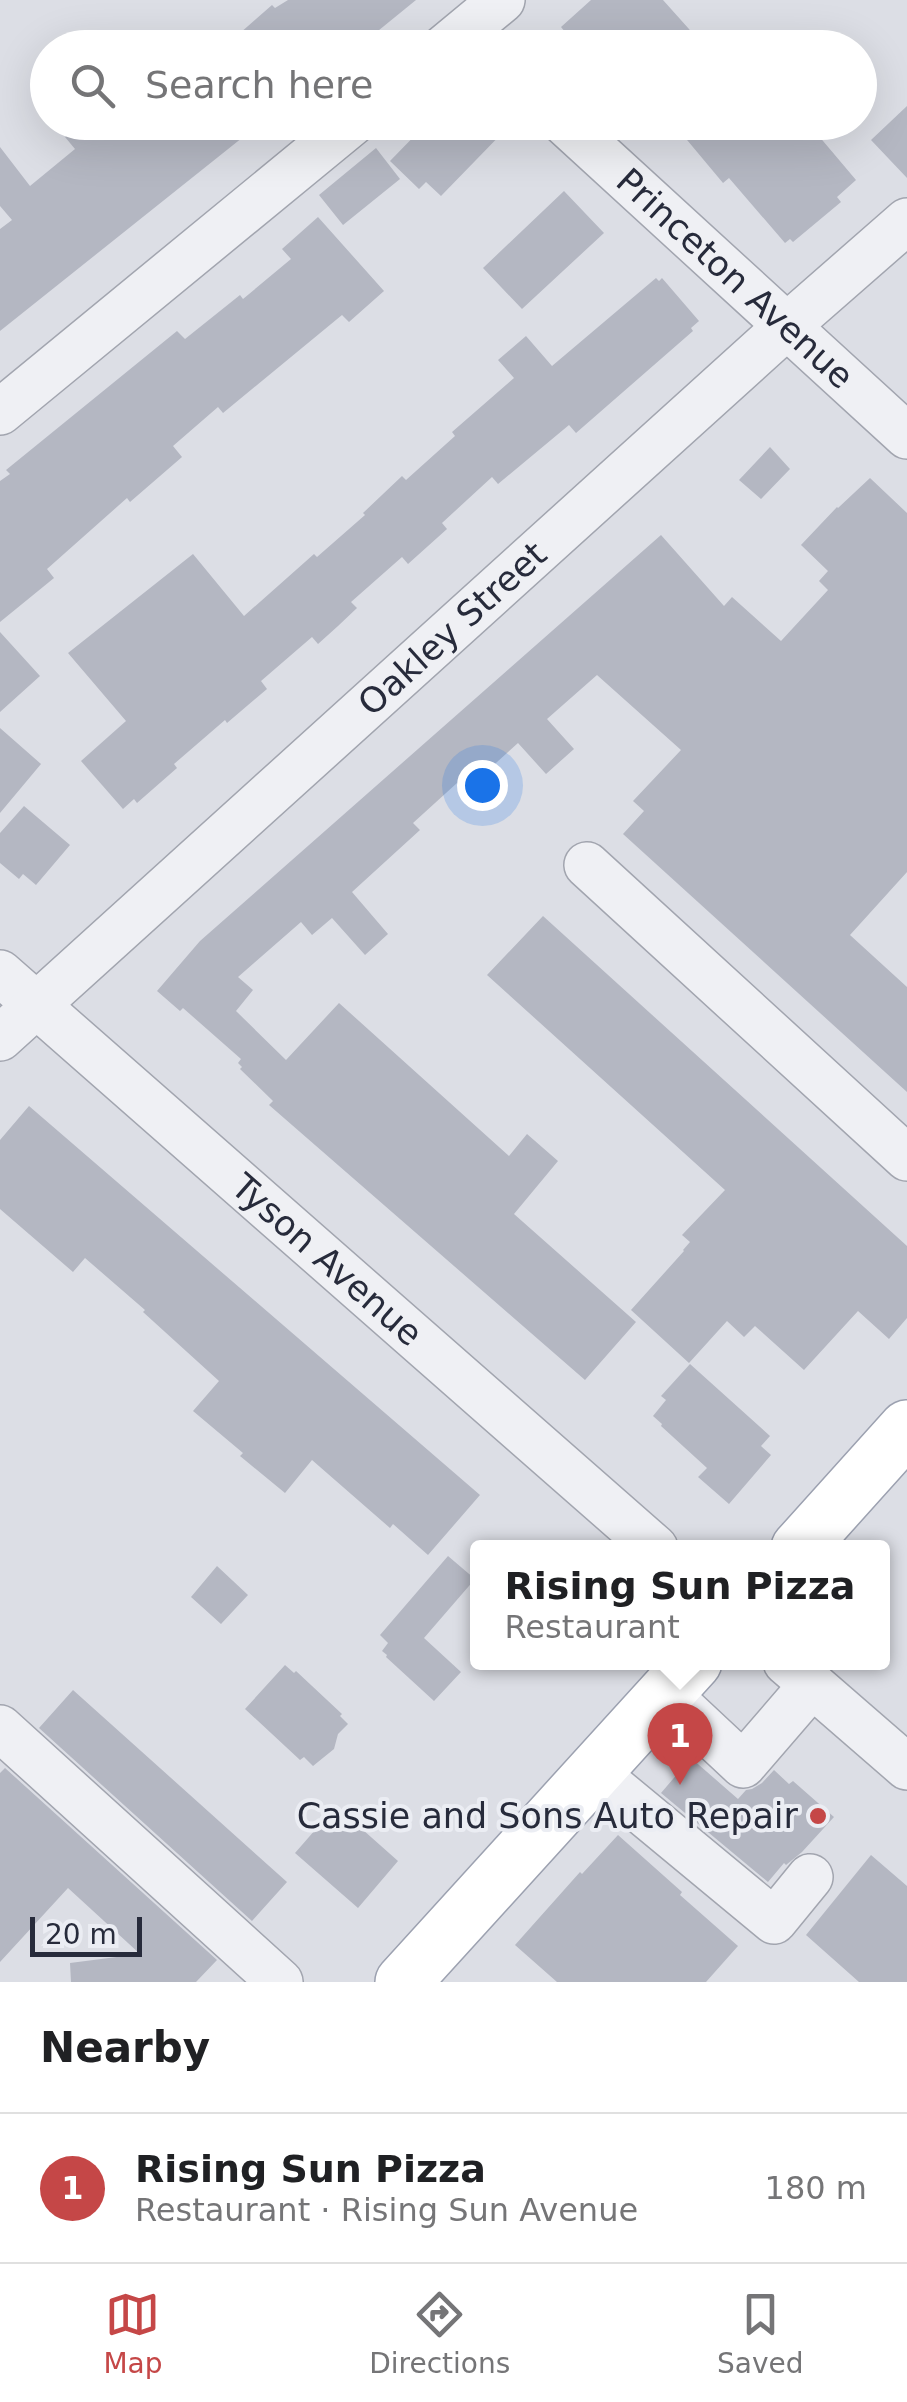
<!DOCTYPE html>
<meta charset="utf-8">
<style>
body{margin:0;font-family:"DejaVu Sans",sans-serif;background:#f2f2f2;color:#202124}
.scale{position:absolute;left:30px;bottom:25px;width:112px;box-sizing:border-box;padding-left:10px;border:5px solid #272b3b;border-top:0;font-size:28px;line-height:35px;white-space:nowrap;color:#272b3b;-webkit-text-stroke:8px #ebedf3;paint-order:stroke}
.you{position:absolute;left:482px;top:785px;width:35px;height:35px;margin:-25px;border:8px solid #fff;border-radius:50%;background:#1a73e8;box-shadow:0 0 0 15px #1a73e833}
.badge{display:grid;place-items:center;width:65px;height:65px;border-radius:50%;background:#c54747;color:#fff;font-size:32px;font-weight:700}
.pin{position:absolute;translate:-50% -82px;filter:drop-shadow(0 2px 5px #0008)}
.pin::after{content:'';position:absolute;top:52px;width:35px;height:30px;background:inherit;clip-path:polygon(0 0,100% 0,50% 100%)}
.popup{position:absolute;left:470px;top:1540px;width:420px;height:130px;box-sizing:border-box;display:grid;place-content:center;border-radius:10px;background:#fff;filter:drop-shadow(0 2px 8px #0005);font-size:32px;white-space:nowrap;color:#757577}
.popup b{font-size:38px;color:#202124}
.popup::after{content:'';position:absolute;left:50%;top:100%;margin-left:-20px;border:20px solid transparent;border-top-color:#fff}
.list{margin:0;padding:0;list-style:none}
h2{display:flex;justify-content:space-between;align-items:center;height:130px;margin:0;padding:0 40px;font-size:42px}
h2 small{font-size:32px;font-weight:400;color:#757577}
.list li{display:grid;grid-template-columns:65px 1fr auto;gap:30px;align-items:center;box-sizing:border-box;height:150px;padding:0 40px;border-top:2px solid #e0e0e0}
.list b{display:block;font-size:38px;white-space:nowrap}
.list p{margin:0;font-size:32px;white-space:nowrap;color:#757577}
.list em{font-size:32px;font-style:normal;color:#757577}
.icon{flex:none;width:55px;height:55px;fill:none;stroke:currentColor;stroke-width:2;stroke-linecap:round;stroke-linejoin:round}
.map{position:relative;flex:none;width:907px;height:1982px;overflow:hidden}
.search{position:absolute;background:#fff;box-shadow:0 10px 40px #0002;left:30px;right:30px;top:30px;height:110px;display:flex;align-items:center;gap:25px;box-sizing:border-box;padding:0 35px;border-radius:55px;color:#757577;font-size:38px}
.sheet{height:280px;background:#fff}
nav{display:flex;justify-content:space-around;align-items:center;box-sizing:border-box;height:140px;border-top:2px solid #e0e0e0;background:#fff;font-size:28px;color:#757577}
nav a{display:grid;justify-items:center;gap:5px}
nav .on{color:#c54747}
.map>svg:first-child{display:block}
.building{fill:#b4b7c2}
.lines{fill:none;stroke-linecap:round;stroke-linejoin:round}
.minor-casing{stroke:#a2a5af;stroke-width:48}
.major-casing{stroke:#9ca1b0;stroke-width:58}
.minor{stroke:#eff0f4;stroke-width:45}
.major{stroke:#fff;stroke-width:55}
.poi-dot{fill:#c54747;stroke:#ebedf3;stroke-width:4}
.labels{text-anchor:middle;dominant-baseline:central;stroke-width:8;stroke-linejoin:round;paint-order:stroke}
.street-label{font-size:35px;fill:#272b3b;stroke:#ebedf3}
.poi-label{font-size:35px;fill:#272b3b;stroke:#ebedf3;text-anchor:end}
</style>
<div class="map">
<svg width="907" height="1982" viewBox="0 0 907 1982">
<rect width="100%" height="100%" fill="#dcdee5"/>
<path class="building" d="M288,0h128l-59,48h-134l49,-43 3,3z
M591,0h72l43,48h-128l-17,-21z
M907,106v72l-36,-38z
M83,122h179l-262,209v-102l12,-9 -12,-14v-59l30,39 45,-37 -10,-12z
M428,122h85l-72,74 -15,-14 -7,7 -29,-28z
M672,122h135l49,58 -19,17 4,5 -48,40 -3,-3 -5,4 -56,-65 -6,5z
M376,148l24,31 -57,46 -24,-30z
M564,191l40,42 -82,76 -39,-41z
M318,217l66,74 -35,31 -7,-7 -119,98 -5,-6 -45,39 9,11 -52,45 -3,-4 -80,71 7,9 -54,44v-141l10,-7 -4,-4 171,-139 8,8 55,-44 3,4 48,-40 -9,-10z
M656,278l3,3 3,-3 37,43 -8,7 2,3 -117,102 -7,-8 -71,59 -6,-7 -50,46 5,6 -39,35 -6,-7 -51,45 6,6 -19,18 -20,18 -6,-7 -51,44 6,8 -40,34 -2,-3 -51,44 3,4 -40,35 -3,-4 -11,10 -42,-48 45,-40 -58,-68 125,-99 51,62 70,-62 3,3 48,-42 -2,-2 39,-37 4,4 49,-44 -3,-4 62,-54 -16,-18 28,-24 26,30z
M770,447l20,22 -29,30 -22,-19z
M870,478l37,35v359l-57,63 57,52v105l-284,-258 21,-23 -11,-10 48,-51 -84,-75 -50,44 27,30 -28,25 -28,-31 -54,49 -7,-9 -44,40 7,7 -68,62 36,42 -23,21 -33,-37 -20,17 -11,-13 -63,55 15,13 -17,21 50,49 53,-57 170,153 18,-22 31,27 -44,53 122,108 -51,58 -316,-275 4,-4 -33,-32 2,-2 -4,-4 3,-4 -58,-51 -3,3 -23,-20 43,-50 461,-406 63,71 8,-9 49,44 47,-51 -9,-9 9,-10 -27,-26 36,-38 1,1z
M0,632l40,44 -40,36z
M0,728l41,36 -41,49z
M24,806l46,39 -34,40 -13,-11 -4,5 -19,-16v-30z
M543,916l364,330v72l-18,21 -31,-28 -54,59 -49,-44 -11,11 -17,-16 -38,42 -58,-53 53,-59 -1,-1 7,-8 -8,-7 43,-45 -238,-215z
M29,1106l451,389 -52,60 -35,-31 -3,4 -78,-68 -27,33 -45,-37 3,-3 -50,-42 26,-30 -76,-69 2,-2 -60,-52 -12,14 -73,-63v-69z
M690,1364l80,72 -9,10 10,9 -42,49 -31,-27 9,-9 -46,-42 1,-2 -9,-8 13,-16 -5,-4z
M448,1556l27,23 -51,59 37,34 -27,29 -48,-44 1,-2 -5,-4 6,-8 -8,-8z
M217,1566l31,29 -27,29 -30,-27z
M285,1665l9,8 2,-2 46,43 -2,2 8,8 -10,10 -4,15 -21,17 -9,-9 -4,3 -55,-51z
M73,1690l214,192 -35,39 -213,-193z
M691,1758l47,41 8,-9 6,-1 10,-6 12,-13 15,14 4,-3 41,36 -32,35 -16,13 -2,-2 -16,19 -107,-89z
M5,1768l212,192 -21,22h-125l-1,-19 70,-9 -72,-66 -68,74v-189z
M336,1806l62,55 -40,47 -63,-55z
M618,1835l64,57 -2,3 58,51 -32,36h-149l-42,-37 65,-73 2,2z
M871,1855l36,31v96h-48l-53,-47z"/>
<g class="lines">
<g class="minor-casing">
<g id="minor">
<path d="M444,48l58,-48"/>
<path id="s1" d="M564,122l343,314"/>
<path d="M0,412l353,-290"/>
<path d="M587,865l320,293"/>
<path id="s2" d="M0,973l655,575"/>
<path id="s3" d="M0,1038l787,-712 120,-105"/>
<path d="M786,1662l121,105"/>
<path d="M666,1693l77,72 69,-80"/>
<path d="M0,1728l280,254"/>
<path d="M594,1772l180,149 36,-44"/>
</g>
</g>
<g class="major-casing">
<path id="major" d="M799,1548l108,-120
M403,1982l291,-320"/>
</g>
<use href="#minor" class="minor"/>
<use href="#major" class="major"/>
</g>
<circle class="poi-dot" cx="818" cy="1816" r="10"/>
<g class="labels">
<g class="street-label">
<text stroke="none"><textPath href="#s1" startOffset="232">Princeton Avenue</textPath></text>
<text stroke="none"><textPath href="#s3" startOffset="610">Oakley Street</textPath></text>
<text stroke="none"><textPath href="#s2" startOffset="435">Tyson Avenue</textPath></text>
</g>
<g class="poi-label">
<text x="798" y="1816">Cassie and Sons Auto Repair</text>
</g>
</g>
</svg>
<div class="scale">20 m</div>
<div class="you"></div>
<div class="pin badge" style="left:680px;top:1785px">1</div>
<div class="popup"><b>Rising Sun Pizza</b>Restaurant</div>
<div class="search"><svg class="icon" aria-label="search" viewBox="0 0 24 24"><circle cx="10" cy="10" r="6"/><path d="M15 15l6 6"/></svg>Search here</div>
</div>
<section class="sheet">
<h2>Nearby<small></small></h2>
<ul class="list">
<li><span class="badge">1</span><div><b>Rising Sun Pizza</b><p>Restaurant · Rising Sun Avenue</p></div><em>180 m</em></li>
</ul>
</section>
<nav>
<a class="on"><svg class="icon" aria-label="map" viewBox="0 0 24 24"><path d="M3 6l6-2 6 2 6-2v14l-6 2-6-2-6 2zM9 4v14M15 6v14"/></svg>Map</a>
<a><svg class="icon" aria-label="directions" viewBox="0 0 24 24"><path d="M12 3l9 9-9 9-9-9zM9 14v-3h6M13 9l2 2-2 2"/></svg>Directions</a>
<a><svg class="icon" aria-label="saved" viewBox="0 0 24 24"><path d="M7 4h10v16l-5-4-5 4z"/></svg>Saved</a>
</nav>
